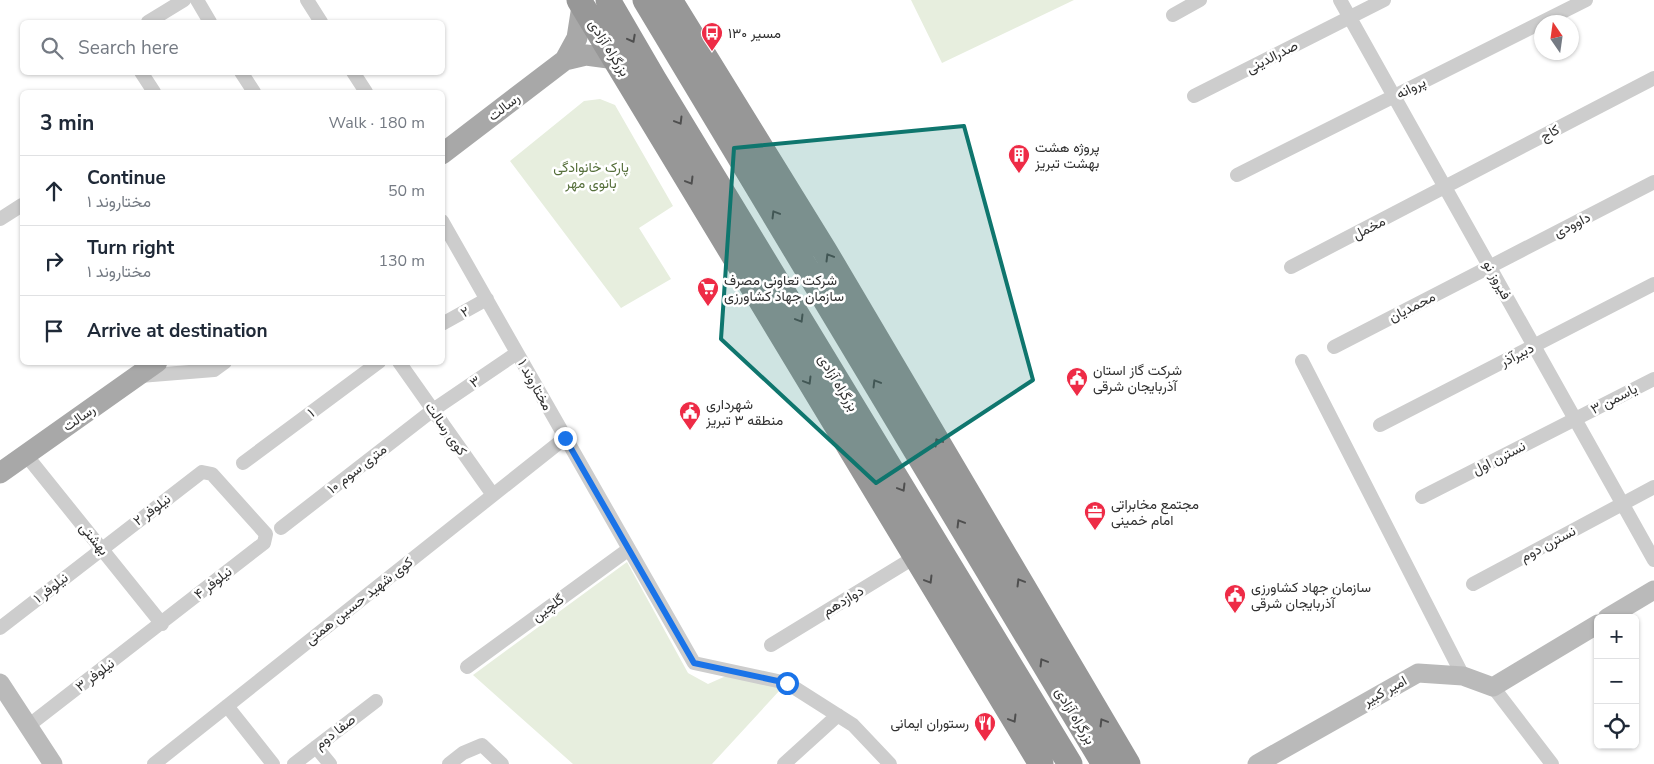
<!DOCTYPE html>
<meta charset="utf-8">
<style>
body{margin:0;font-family:"Nunito Sans",Vazirmatn,sans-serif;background:#f2f2f3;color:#1f2937}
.controls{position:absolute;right:15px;bottom:15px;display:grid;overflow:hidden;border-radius:8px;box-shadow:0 1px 4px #0004}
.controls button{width:45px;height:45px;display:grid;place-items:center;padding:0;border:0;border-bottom:1px solid #e0e1e3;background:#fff;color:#1f2937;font:25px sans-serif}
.compass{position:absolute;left:1534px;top:15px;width:45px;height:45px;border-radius:50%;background:#fff;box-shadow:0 1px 4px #0004;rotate:347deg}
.stop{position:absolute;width:15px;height:15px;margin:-11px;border:4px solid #1a73e8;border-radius:50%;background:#fff}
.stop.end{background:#1a73e8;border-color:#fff;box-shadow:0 1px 5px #0008}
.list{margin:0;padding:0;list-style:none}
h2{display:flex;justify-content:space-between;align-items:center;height:65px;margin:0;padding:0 20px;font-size:21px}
h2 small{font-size:16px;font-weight:400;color:#747a83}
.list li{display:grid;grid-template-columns:32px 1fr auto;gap:15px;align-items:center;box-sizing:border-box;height:70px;padding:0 20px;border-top:1px solid #e0e1e3}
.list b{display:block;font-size:19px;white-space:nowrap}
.list p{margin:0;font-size:16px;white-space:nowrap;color:#747a83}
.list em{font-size:16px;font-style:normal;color:#747a83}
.icon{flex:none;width:28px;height:28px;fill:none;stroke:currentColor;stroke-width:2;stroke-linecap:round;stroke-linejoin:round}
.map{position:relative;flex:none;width:1654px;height:764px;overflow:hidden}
.search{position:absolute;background:#fff;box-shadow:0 1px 4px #0004;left:20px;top:20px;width:425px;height:55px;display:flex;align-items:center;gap:12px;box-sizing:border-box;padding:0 18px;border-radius:8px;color:#747a83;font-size:19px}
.panel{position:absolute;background:#fff;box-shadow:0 1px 4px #0004;left:20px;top:90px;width:425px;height:275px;border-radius:8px}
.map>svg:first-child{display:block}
.green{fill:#e7eede}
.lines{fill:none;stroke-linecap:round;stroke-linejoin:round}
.street{stroke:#cdcdcd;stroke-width:14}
.secondary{stroke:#bababa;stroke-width:19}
.primary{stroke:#a8a8a8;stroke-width:21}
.highway{stroke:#979797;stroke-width:25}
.oneway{stroke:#4f4f4f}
.route{stroke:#1a73e8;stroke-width:6}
.marked{fill:#0f766e;fill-opacity:0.2;stroke:#0f766e;stroke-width:4;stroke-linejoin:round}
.labels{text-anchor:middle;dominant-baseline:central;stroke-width:5;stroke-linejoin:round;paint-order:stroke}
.poi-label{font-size:14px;fill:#303030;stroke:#fff;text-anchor:start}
.street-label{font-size:14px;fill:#303030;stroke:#fff}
.park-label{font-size:14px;fill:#566f3b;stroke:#fff}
</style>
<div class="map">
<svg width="1654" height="764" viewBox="0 0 1654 764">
<rect width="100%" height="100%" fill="#fff"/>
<path class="green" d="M911,0h163l-132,63z
M600,99l15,6 58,101 -34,22 32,51 -50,29 -111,-147 74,-60z
M627,562l61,111 20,11 36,-16 36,22 -68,74h-139l-100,-89z"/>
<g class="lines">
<path class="street" d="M197,0l13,22
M307,0l14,22
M1340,0l314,560
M1173,15l27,-15
M148,22l36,-22
M141,72l13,20
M241,72l13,20
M353,72l13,20
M1194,96l190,-96
M1237,175l349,-175
M0,219l22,-14
M442,221l252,442 93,20 66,42 37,39
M1291,267l363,-189
M442,324l45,-25
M1334,347l320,-165
M1302,361l161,315
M399,362l94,133
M140,376l74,-6 11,-8
M1380,425l274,-141
M26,455l136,169
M243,463l136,-101
M1422,497l232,-118
M281,528l152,-118 84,-57
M1473,584l181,-97
M0,628l202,-156 10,2 54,60 -2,9 -236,183
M771,645l144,-88
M467,667l162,-118
M1493,687l59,77
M227,706l46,58
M316,747l14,17
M154,764l411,-326
M294,764l82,-63
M449,764l14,-11 19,-8 20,19
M784,764l54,-49"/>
<path class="secondary" d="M1607,618l47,-28
M0,683l53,81
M1257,764l161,-91 45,3 30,11 105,-63"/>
<path class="primary" d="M565,60l21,-5 30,4
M442,154l123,-94 12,-22 5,-32
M0,473l157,-111"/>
<path class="highway" d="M579,0l462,764
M608,0l46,79 416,685
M645,0l459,764
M670,0l155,251 303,513"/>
</g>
<defs><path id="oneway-chevron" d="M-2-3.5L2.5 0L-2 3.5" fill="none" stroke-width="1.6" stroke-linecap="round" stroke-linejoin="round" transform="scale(1.25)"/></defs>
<g class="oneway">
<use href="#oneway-chevron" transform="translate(632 39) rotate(62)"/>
<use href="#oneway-chevron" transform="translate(679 121) rotate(59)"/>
<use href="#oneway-chevron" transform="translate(690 181) rotate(59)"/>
<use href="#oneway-chevron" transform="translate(775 214) rotate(-121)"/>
<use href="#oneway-chevron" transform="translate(829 257) rotate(-121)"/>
<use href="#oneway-chevron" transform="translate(800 319) rotate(59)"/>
<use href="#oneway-chevron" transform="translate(808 381) rotate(59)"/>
<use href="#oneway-chevron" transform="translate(876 383) rotate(-121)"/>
<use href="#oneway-chevron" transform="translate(938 442) rotate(-121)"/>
<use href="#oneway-chevron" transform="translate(902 488) rotate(59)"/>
<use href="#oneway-chevron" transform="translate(960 523) rotate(-121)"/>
<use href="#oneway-chevron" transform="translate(929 580) rotate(59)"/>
<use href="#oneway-chevron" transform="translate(1020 582) rotate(-121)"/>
<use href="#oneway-chevron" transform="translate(1043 662) rotate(-121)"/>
<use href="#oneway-chevron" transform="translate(1013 719) rotate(59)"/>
<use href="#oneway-chevron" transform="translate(1103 722) rotate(-121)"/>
</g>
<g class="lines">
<path class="route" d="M565,438l129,225 93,20"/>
</g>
<path class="marked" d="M964,126l69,254 -157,103 -155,-144 13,-191z"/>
<defs>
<g id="bus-pin" transform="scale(1.125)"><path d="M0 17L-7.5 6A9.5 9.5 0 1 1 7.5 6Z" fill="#ee2b46" stroke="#fff"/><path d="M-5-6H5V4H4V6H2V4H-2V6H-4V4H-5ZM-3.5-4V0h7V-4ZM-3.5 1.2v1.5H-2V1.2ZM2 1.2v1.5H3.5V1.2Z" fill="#fff"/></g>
<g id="building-pin" transform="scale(1.125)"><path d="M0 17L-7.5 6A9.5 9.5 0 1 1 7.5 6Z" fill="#ee2b46" stroke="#fff"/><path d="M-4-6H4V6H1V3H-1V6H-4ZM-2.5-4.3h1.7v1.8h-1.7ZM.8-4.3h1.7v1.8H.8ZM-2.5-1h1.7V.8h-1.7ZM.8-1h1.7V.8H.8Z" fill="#fff"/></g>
<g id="supermarket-pin" transform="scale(1.125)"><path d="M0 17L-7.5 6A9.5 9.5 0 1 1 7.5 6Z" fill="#ee2b46" stroke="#fff"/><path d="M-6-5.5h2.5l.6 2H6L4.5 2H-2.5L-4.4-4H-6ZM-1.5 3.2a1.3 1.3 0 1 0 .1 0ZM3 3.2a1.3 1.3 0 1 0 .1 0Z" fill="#fff"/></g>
<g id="civic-pin" transform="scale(1.125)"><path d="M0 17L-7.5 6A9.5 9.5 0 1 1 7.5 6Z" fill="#ee2b46" stroke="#fff"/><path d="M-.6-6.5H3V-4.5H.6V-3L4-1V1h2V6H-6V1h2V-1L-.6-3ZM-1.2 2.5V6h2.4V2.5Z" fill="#fff"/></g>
<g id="office-pin" transform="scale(1.125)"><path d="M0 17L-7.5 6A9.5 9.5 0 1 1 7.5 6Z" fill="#ee2b46" stroke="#fff"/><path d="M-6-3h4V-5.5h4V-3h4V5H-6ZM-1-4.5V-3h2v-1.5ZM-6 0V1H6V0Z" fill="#fff"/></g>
<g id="restaurant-pin" transform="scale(1.125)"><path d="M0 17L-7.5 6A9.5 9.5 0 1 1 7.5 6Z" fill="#ee2b46" stroke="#fff"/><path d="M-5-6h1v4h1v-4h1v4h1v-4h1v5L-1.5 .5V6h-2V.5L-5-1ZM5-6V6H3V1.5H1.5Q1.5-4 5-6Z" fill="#fff"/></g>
</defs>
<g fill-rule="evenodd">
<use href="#bus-pin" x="712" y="33"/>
<use href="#building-pin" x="1019" y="155"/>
<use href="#supermarket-pin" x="708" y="288"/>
<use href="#civic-pin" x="1077" y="378"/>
<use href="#civic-pin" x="690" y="412"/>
<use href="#office-pin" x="1095" y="512"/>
<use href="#civic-pin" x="1235" y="595"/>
<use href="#restaurant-pin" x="985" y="723"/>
</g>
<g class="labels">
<g class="poi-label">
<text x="728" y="33">مسیر ۱۳۰</text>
<text x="1035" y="147">پروژه هشت<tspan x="1035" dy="16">بهشت تبریز</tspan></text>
<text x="724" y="280">شرکت تعاونی مصرف<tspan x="724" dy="16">سازمان جهاد کشاورزی</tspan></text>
<text x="1093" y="370">شرکت گاز استان<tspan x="1093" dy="16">آذربایجان شرقی</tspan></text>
<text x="706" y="404">شهرداری<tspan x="706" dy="16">منطقه ۳ تبریز</tspan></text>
<text x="1111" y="504">مجتمع مخابراتی<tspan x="1111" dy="16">امام خمینی</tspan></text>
<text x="1251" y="587">سازمان جهاد کشاورزی<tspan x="1251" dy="16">آذربایجان شرقی</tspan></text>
<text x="969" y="723" text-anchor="end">رستوران ایمانی</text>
</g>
<g class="street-label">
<text transform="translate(609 48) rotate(58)">بزرگراه آزادی</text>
<text transform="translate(1272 57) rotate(-27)">صدرالدینی</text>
<text transform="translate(1411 88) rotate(-27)">پروانه</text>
<text transform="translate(504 107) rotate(-38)">رسالت</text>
<text transform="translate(1550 133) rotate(-28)">کاج</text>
<text transform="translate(1572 225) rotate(-27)">داوودی</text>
<text transform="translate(1369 228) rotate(-27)">مخمل</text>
<text transform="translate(1497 280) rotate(61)">فیروز نو</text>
<text transform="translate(1412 307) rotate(-27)">محمدیان</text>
<text transform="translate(465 312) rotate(-29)">۲</text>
<text transform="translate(1517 355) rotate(-27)">دبیرآذر</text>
<text transform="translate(475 382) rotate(-34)">۳</text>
<text transform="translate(838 383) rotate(59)">بزرگراه آزادی</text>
<text transform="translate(535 385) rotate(61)">مختاروند ۱</text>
<text transform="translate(1614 399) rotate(-27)">یاسمن ۳</text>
<text transform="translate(311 413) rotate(-36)">۱</text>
<text transform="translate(79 418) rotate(-35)">رسالت</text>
<text transform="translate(446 429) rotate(55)">کوی رسالت</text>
<text transform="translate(1499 458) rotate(-27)">نسترن اول</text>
<text transform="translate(357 469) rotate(-38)">۱۰ متری سوم</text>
<text transform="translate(152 510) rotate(-37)">نیلوفر ۲</text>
<text transform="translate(94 539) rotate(51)">بهشتی</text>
<text transform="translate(1548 544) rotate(-28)">نسترن دوم</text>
<text transform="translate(213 583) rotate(-38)">نیلوفر ۴</text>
<text transform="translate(51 588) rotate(-38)">نیلوفر ۱</text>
<text transform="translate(359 601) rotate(-38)">کوی شهید حسین همتی</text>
<text transform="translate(843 601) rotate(-31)">دوازدهم</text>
<text transform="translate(548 608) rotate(-36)">گلچین</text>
<text transform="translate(95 675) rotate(-37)">نیلوفر ۳</text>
<text transform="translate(1385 691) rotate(-29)">امیر کبیر</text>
<text transform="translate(1075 716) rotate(59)">بزرگراه آزادی</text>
<text transform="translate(335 732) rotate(-38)">صفا دوم</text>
</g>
<g class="park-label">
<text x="591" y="167">پارک خانوادگی<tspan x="591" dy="16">بانوی مهر</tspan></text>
</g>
</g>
</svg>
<div class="controls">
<button>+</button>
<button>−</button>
<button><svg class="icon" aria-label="locate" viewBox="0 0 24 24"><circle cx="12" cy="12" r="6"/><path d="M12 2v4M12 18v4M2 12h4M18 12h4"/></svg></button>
</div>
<svg class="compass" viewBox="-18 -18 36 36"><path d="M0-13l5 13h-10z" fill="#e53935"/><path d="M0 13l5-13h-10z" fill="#747a83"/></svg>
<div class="stop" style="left:787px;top:683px"></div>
<div class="stop end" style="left:565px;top:438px"></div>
<div class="search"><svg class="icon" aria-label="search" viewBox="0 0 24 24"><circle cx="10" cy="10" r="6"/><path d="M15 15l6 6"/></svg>Search here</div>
<section class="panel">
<h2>3 min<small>Walk · 180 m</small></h2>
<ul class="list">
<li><svg class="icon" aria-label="ahead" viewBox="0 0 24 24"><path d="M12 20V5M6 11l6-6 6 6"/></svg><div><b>Continue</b><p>مختاروند ۱</p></div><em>50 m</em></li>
<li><svg class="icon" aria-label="right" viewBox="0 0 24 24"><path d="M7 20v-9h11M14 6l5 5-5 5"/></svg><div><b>Turn right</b><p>مختاروند ۱</p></div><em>130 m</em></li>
<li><svg class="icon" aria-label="arrive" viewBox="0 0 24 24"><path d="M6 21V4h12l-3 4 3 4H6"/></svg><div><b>Arrive at destination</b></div></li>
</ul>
</section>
</div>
